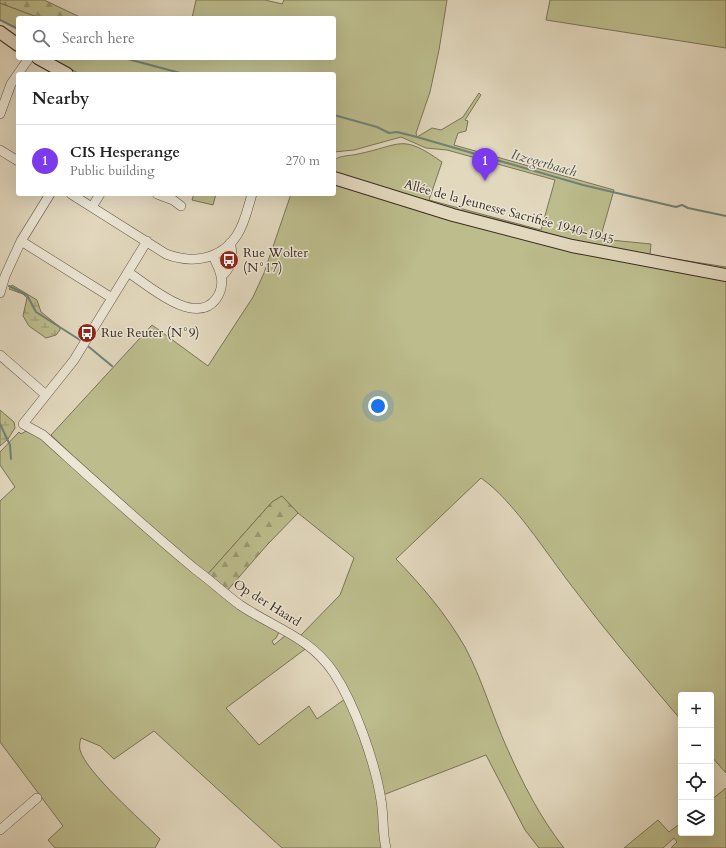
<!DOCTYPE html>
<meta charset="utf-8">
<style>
body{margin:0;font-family:Cardo,serif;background:#f6f6f6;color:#222}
.controls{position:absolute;right:12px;bottom:12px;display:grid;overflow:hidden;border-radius:4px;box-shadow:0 4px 16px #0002}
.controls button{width:36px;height:36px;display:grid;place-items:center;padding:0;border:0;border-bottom:1px solid #e0e0e0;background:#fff;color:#222;font:20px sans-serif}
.you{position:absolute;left:378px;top:406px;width:14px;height:14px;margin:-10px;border:3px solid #fff;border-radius:50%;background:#1a73e8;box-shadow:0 0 0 6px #1a73e833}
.badge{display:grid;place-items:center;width:26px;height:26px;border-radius:50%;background:#7c3aed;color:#fff;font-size:13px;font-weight:700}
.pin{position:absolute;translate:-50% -33px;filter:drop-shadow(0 1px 2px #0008)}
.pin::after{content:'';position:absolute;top:21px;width:14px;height:12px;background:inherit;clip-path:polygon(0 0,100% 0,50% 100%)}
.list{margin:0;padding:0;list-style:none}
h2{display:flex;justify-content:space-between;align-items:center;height:52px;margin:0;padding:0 16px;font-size:17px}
h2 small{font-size:13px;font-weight:400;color:#767676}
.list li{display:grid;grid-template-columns:26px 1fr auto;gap:12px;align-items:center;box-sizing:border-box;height:72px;padding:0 16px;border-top:1px solid #e0e0e0}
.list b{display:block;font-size:15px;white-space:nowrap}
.list p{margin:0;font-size:13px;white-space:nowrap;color:#767676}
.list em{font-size:13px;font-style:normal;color:#767676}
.icon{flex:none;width:22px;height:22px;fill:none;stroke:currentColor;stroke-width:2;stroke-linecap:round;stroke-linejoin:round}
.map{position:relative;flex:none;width:726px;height:848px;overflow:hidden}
.search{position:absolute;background:#fff;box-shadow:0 4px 16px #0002;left:16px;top:16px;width:320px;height:44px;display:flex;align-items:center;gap:10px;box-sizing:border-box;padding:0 14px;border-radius:4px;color:#767676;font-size:15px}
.panel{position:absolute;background:#fff;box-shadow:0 4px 16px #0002;left:16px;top:72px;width:320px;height:124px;border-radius:4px}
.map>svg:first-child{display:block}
.green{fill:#bcbc8c;stroke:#7a7458}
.forest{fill:url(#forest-firs);stroke:#7a7458}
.wetland{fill:url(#wetland-marsh);stroke:#7a7458}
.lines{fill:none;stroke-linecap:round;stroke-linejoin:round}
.stream{stroke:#708178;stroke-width:2}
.minor-casing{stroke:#63564a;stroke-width:10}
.major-casing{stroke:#392b23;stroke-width:14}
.minor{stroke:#ece6d5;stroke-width:9}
.major{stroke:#e2d8be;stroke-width:12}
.labels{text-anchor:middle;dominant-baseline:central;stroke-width:3;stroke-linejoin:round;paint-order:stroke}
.street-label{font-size:13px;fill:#392b23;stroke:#ece6d5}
.poi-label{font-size:13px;fill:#392b23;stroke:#ece6d5;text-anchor:start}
.water-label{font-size:14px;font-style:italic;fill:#504f46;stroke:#ece6d5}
</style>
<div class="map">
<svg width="726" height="848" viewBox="0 0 726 848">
<defs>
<pattern id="forest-firs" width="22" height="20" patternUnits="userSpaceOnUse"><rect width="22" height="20" fill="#bcbc8c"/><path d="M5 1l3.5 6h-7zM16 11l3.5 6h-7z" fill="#9a9972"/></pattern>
<pattern id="wetland-marsh" width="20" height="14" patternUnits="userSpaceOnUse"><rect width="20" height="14" fill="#bcbc8c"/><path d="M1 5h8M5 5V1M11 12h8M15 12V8" fill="none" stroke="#9a9972"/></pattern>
</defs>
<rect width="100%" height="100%" fill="#e2d8be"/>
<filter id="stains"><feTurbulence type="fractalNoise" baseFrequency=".005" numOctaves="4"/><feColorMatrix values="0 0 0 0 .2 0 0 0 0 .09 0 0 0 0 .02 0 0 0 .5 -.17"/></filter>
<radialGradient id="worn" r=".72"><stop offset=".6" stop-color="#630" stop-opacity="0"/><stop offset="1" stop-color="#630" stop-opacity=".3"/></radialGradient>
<path class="green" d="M196,0h69l17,4 2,-4h163l-8,50 -9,42 -14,41 1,4 15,-9 9,2 22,-13 16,-24 2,2 -16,25 3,1 -2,10 -8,2 -4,12 160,45 -14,49 51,5 -1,11 76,12v506l-15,-17v-61h-30v25c-37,-44 -75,-88 -110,-135 -24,-31 -58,-85 -90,-107l-85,81c26,27 50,55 69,88 17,32 27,68 42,101 15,34 34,71 57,100h-25l-14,-18 -39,-75 -103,40 -37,-103 -46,-56 40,-41 14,-37 -56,-45 -16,-17 -10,6 -65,73 -42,-34 -43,-41h-3l-68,-65 101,-110 56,41 45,-69 11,-24 27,-79h43v-34c7,-5 16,-4 24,-6 44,-9 43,-21 84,8l-13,38 112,30 14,-50 -108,-30 -21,-2 -25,-11 -47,13 -20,2v-78h-254l-30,-16h284v-40h-142z
M550,0h176v48l-180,-28z
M0,3l40,15h-22v11l-18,-9z
M194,194h22l-3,11 -21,-5z
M26,431l17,8 236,193 -3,6 -4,3 2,4 12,-10 22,12 -82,61 33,37 50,-39 8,13 28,-20 30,78 10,71h-103l-128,-117 -40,28 -14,-13 -19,-8c-1,3 -2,8 -1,12 6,22 62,71 80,89l-5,9h-100l-7,-8 15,-14 -63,-84v-241l15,-14 -15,-22v-13l19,-20 2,2z
M726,788v60h-55l6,-6 -3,-4 -11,10h-39l34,-28 11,12 12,-9v10h30v-33z"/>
<path class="forest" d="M0,0h44l38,18h-42l-40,-15z
M282,496l16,17 -31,32 -41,47 -19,-17 65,-73z"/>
<path class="wetland" d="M12,285l25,15 4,12 19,15v3l-4,5 -10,3 -17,-12 -6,-10 4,-18 -4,-4 -14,-5z
M0,410l14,12 1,6 -7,11 -8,7z"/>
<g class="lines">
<path class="stream" d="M0,20l18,9
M124,58l60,16
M334,115l43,12 12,6 8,-1 20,5 166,48 93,22 6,-2 6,3 38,8
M9,286l18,9 9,17 44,28
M89,347l23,19
M0,424l10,21 1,14"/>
<g class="minor-casing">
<path id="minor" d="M0,114l11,-30 18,-26
M0,150l18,11
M71,194l95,60c26,10 55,6 71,-19 8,-12 11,-28 15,-41
M157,194l16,6 8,6
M92,207l8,-13
M21,241l91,57
M147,241l-73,119 -51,64 20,11c50,45 100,91 152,134 15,11 30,25 45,36 34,23 70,32 94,68 21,32 41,89 47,127 3,16 1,32 5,48
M128,272c21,14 67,55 88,27 11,-15 4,-29 -3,-43
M222,276c10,-9 12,-20 8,-33
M0,293l5,-17 16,-35 29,-47
M0,355l46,40
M0,830l37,-32"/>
</g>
<g class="major-casing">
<path id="major" d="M0,32l18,13
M38,58l29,16
M334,178l119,37 119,31 154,29"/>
</g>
<use href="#minor" class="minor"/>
<use href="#major" class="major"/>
</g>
<defs>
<g id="bus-disc" transform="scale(1)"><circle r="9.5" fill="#8f2418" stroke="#ece6d5"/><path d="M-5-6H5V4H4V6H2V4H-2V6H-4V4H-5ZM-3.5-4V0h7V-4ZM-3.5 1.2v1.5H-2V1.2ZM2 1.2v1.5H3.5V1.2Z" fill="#fff"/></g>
</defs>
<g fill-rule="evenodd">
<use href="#bus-disc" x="229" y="260"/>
<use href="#bus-disc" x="87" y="333"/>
</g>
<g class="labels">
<g class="street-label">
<text transform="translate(509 212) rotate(15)">Allée de la Jeunesse Sacrifiée 1940-1945</text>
<text transform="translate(267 603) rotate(32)">Op der Haard</text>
</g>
<g class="poi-label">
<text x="243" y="253">Rue Wolter<tspan x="243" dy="15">(N°17)</tspan></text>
<text x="101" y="333">Rue Reuter (N°9)</text>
</g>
<g class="water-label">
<text transform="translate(544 163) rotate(16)">Itzegerbaach</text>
</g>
</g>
<rect width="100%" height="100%" filter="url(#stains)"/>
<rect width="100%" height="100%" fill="url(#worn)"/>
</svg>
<div class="controls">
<button>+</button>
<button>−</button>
<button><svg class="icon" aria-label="locate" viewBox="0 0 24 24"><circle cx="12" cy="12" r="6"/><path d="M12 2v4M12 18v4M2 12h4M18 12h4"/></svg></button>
<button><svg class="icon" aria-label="layers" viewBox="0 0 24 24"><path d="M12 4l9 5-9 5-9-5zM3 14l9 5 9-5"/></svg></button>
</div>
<div class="you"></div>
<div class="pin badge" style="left:485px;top:181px">1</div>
<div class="search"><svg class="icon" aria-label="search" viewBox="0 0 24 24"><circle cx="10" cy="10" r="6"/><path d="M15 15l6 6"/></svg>Search here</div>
<section class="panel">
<h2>Nearby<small></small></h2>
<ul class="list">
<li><span class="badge">1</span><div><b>CIS Hesperange</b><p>Public building</p></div><em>270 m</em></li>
</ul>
</section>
</div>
